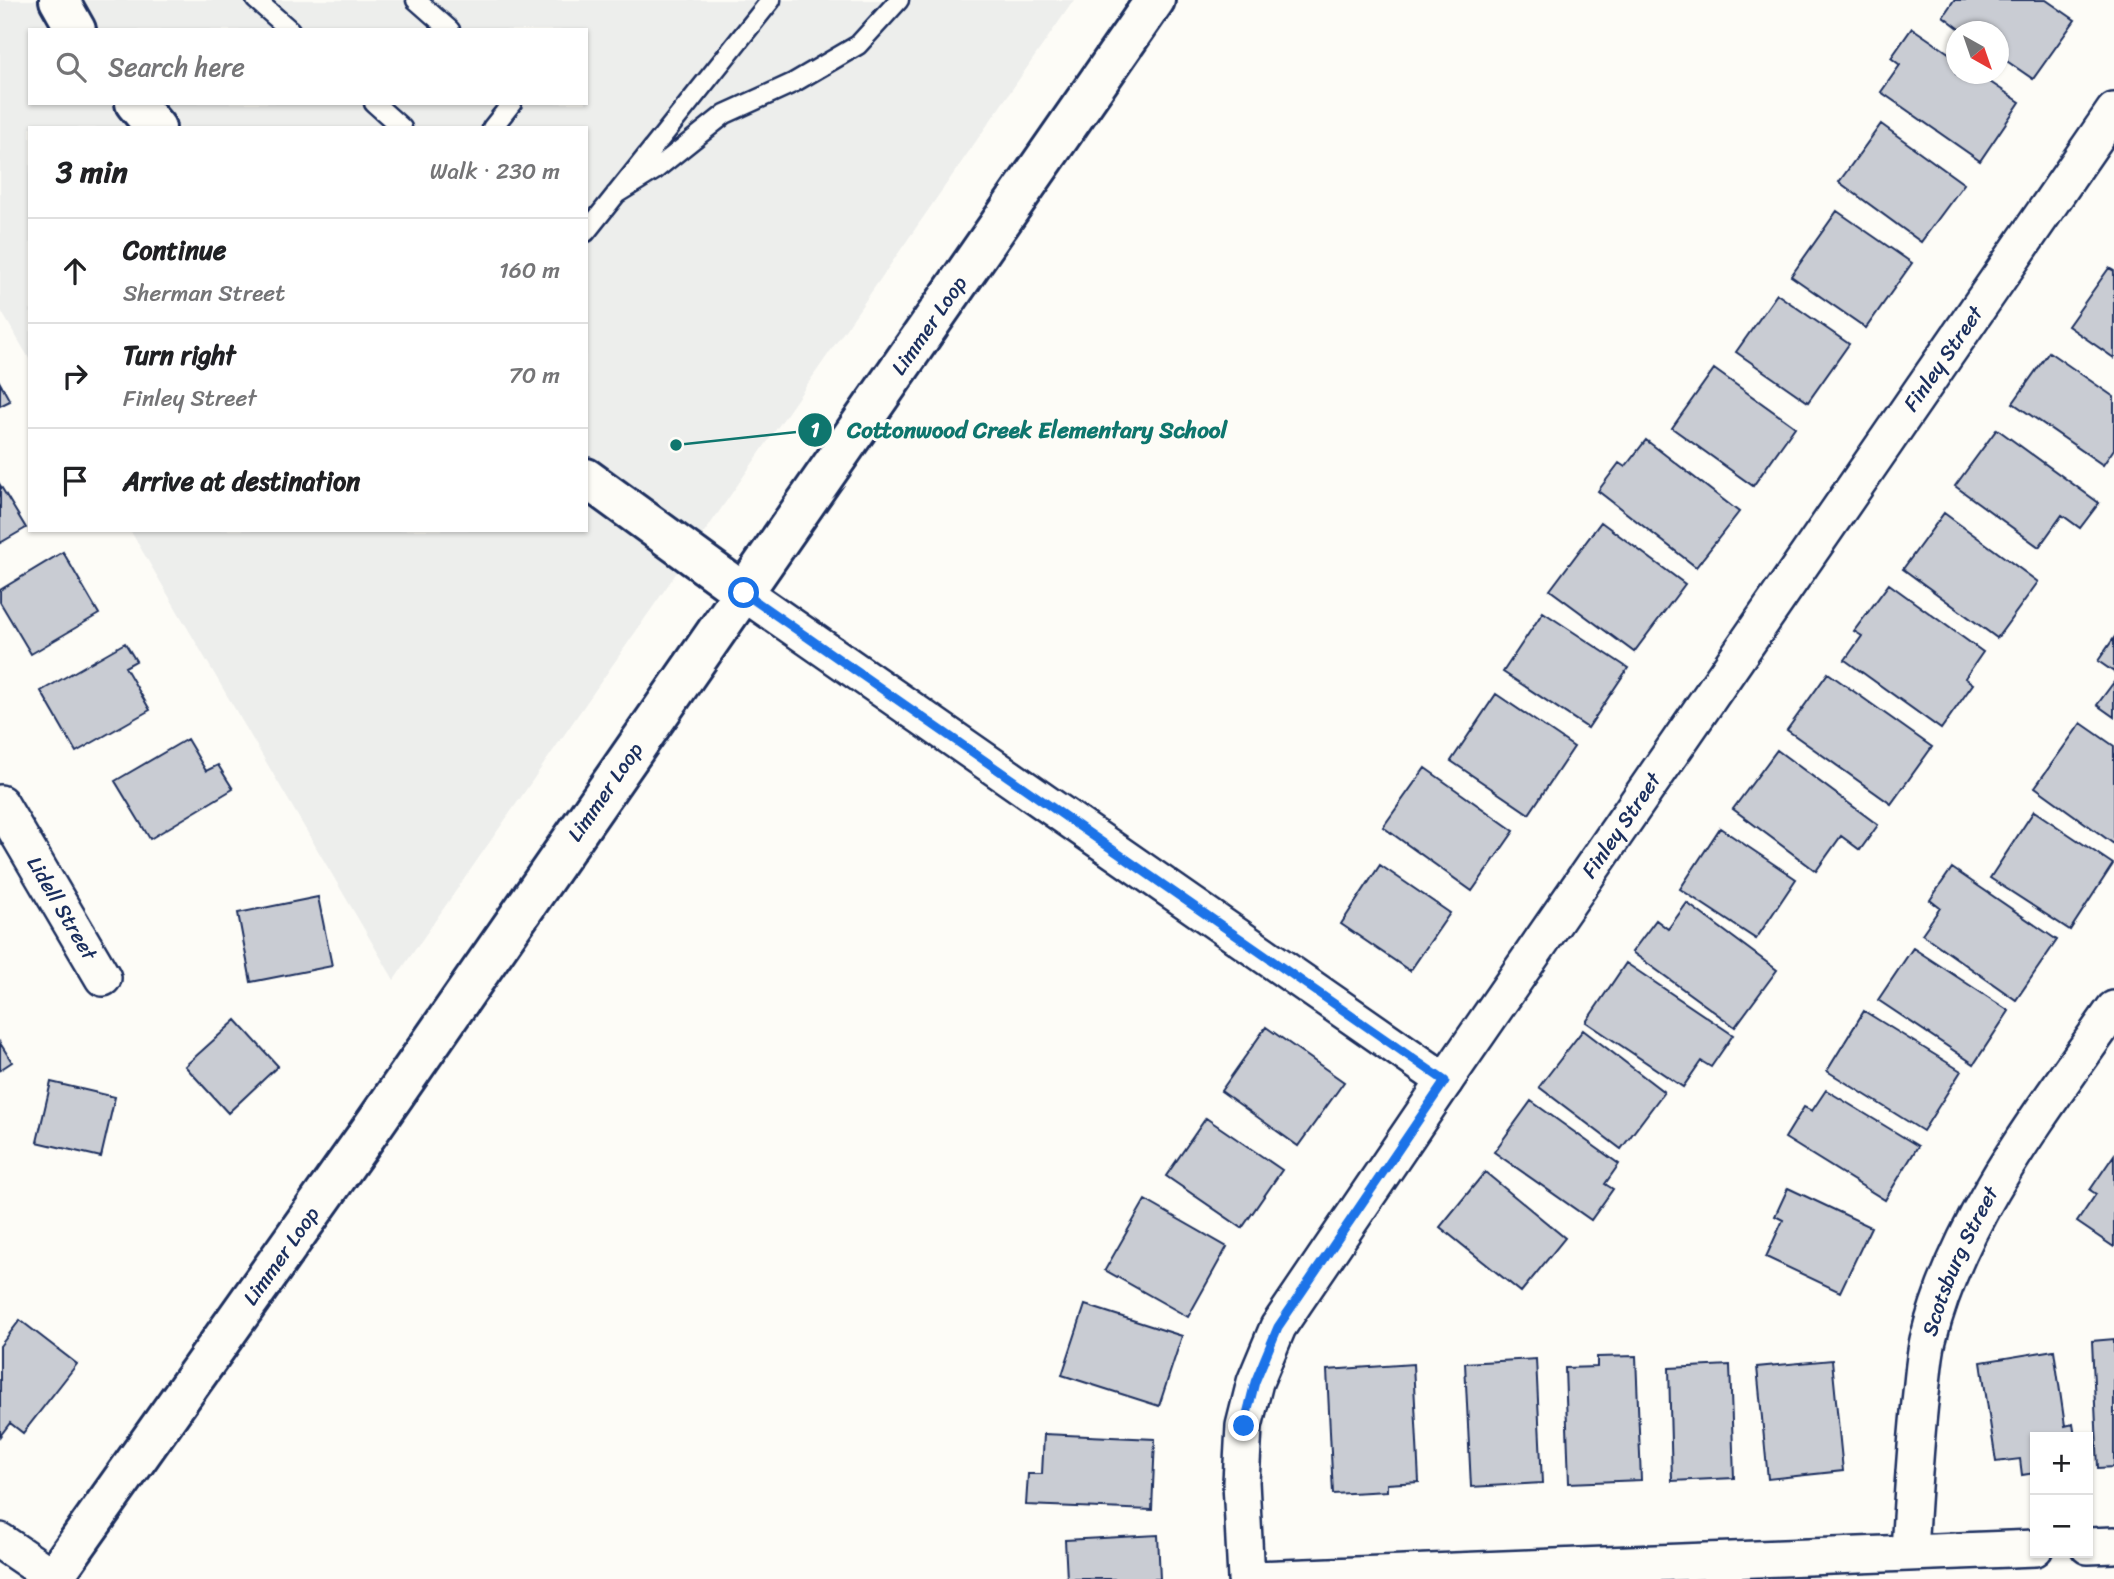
<!DOCTYPE html>
<meta charset="utf-8">
<style>
body{margin:0;font-family:Sriracha,sans-serif;background:#f6f6f6;color:#202124}
.controls{position:absolute;right:21px;bottom:21px;display:grid;overflow:hidden;border-radius:0px;box-shadow:0 2px 5px #0004}
.controls button{width:63px;height:63px;display:grid;place-items:center;padding:0;border:0;border-bottom:2px solid #e0e0e0;background:#fff;color:#202124;font:35px sans-serif}
.compass{position:absolute;left:1946px;top:21px;width:63px;height:63px;border-radius:50%;background:#fff;box-shadow:0 2px 5px #0004;rotate:140deg}
.stop{position:absolute;width:21px;height:21px;margin:-16px;border:5px solid #1a73e8;border-radius:50%;background:#fff}
.stop.end{background:#1a73e8;border-color:#fff;box-shadow:0 2px 7px #0008}
.list{margin:0;padding:0;list-style:none}
h2{display:flex;justify-content:space-between;align-items:center;height:91px;margin:0;padding:0 28px;font-size:30px}
h2 small{font-size:23px;font-weight:400;color:#757577}
.list li{display:grid;grid-template-columns:46px 1fr auto;gap:21px;align-items:center;box-sizing:border-box;height:105px;padding:0 28px;border-top:2px solid #e0e0e0}
.list b{display:block;font-size:26px;white-space:nowrap}
.list p{margin:0;font-size:23px;white-space:nowrap;color:#757577}
.list em{font-size:23px;font-style:normal;color:#757577}
.icon{flex:none;width:38px;height:38px;fill:none;stroke:currentColor;stroke-width:2;stroke-linecap:round;stroke-linejoin:round}
.map{position:relative;flex:none;width:2114px;height:1579px;overflow:hidden}
.search{position:absolute;background:#fff;box-shadow:0 2px 5px #0004;left:28px;top:28px;width:560px;height:77px;display:flex;align-items:center;gap:18px;box-sizing:border-box;padding:0 24px;border-radius:0px;color:#757577;font-size:26px}
.panel{position:absolute;background:#fff;box-shadow:0 2px 5px #0004;left:28px;top:126px;width:560px;height:406px;border-radius:0px}
.map>svg:first-child{display:block}
.built{fill:#edeeec;fill-rule:evenodd}
.building{fill:#c9ccd3;stroke:#1b2f5e;stroke-width:2}
.lines{fill:none;stroke-linecap:round;stroke-linejoin:round}
.service-casing{stroke:#1b2f5e;stroke-width:23}
.minor-casing{stroke:#1b2f5e;stroke-width:40}
.tertiary-casing{stroke:#1b2f5e;stroke-width:44}
.service{stroke:#fdfcf7;stroke-width:18}
.minor{stroke:#fdfcf7;stroke-width:35}
.tertiary{stroke:#fdfcf7;stroke-width:38}
.route{stroke:#1a73e8;stroke-width:9}
.labels{text-anchor:middle;dominant-baseline:central;stroke-width:6;stroke-linejoin:round;paint-order:stroke}
.street-label{font-size:21px;fill:#1b2f5e;stroke:#fdfcf7}
.leader{fill:none;stroke:#0f766e;stroke-width:2.5}
.callout-dot{fill:#0f766e;stroke:#fdfcf7;stroke-width:2.5}
.mark-label{font-size:21px;text-anchor:middle;font-weight:bold;fill:#fff}
.callout-label{font-size:23px;text-anchor:middle;font-weight:bold;fill:#0f766e;stroke:#fdfcf7;stroke-width:6;stroke-linejoin:round;paint-order:stroke}
</style>
<div class="map">
<svg width="2114" height="1579" viewBox="0 0 2114 1579">
<rect width="100%" height="100%" fill="#fdfcf7"/>
<filter id="ink" filterUnits="userSpaceOnUse"><feTurbulence type="fractalNoise" baseFrequency=".0143" numOctaves="2"/><feDisplacementMap in="SourceGraphic" scale="14" xChannelSelector="R" yChannelSelector="G"/><feConvolveMatrix kernelMatrix="1 2 1 2 8 2 1 2 1" color-interpolation-filters="sRGB"/></filter>
<g filter="url(#ink)">
<path class="built" d="M0,0h1074l-680,980 -264,-450h456v-402h-556v232l-30,-51zM30,30h556v73h-556z"/>
<path class="building" d="M1954,0h92l29,20 -42,59 -35,-24v-23h-34l-21,-16z
M1912,28l44,30v16h22l42,28 -40,59 -99,-69 19,-27 -9,-7z
M1881,124l83,60 -43,58 -82,-60z
M1837,211l75,52 -46,65 -75,-52z
M2109,268l5,3v87l-46,-32z
M1777,294l72,50 -41,58 -72,-50z
M2049,352l65,45v52l-11,16 -90,-62z
M1714,369l81,58 -42,59 -81,-58z
M0,383l10,18 -10,5z
M1997,429l102,74 -19,25 -18,-13 -23,32 -84,-61z
M1646,440l93,72 -43,55 -98,-76 21,-28 6,4z
M0,485l26,43 -26,15z
M1944,513l94,69 -41,56 -94,-69z
M1601,522l84,62 -51,68 -84,-62z
M63,552l36,62 -68,40 -31,-52v-12z
M1889,584l94,68 -18,26 8,6 -32,45 -96,-69 17,-24 -8,-5z
M1543,612l85,56 -40,60 -85,-56z
M2114,638v34l-16,-11z
M125,643l11,18 -11,6 25,43 -74,42 -35,-61z
M1828,673l104,74 -41,57 -104,-74z
M2114,682v35l-17,-12z
M1496,694l78,53 -45,67 -78,-53z
M2081,723l33,23v98l-79,-57z
M187,739l19,32 12,-6 15,24 -83,50 -35,-58z
M1777,750l101,75 -18,25 -19,-14 -25,35 -83,-62z
M1425,768l89,63 -42,60 -89,-64z
M2034,811l79,53 -43,66 -80,-52z
M1720,828l76,51 -40,60 -76,-50z
M1380,865l70,48 -40,58 -69,-47z
M1952,868l105,72 -41,60 -94,-66 18,-26 -10,-8z
M318,897l14,69 -81,16 -13,-69z
M1687,903l90,67 -42,57 -103,-75 24,-32 12,9z
M1913,948l96,63 -35,53 -96,-64z
M1626,963l107,72 -22,32 -10,-6 -18,26 -97,-65z
M1864,1011l97,60 -38,60 -96,-60z
M236,1020l42,46 -50,47 -43,-47z
M1266,1027l78,55 -46,64 -77,-55z
M1583,1030l81,62 -43,57 -82,-62z
M0,1043l12,19 -12,8z
M51,1082l64,15 -14,60 -64,-15z
M1826,1090l92,56 -33,54 -100,-62 19,-31 8,4z
M1531,1101l88,63 -14,20 8,5 -22,31 -97,-68z
M1206,1118l76,52 -40,58 -76,-52z
M2114,1155v92l-37,-25 19,-28 -6,-4z
M1485,1172l80,66 -44,54 -81,-65z
M1788,1188l83,39 -31,65 -74,-35 17,-37 -8,-4z
M1145,1200l82,47 -39,70 -83,-47z
M1085,1305l97,31 -23,70 -97,-31z
M20,1320l57,44 -54,69 -13,-10 -10,13v-90z
M2114,1339v128l-16,1 -6,-127z
M2054,1350l11,76 8,-2 2,13h-40v36l-13,2 -2,-16 -24,3 -15,-100z
M1636,1356l5,124 -72,3 -4,-115 32,-1v-10z
M1536,1359l6,124 -71,4 -6,-124z
M1832,1360l11,111 -75,8 -11,-112z
M1413,1364l6,118 -32,2v7l-54,3 -6,-124z
M1730,1365l4,113 -62,3 -3,-113z
M1044,1434l111,5 -3,71 -126,-5 2,-31h14z
M1158,1535l2,44h-93l-2,-39z"/>
<g class="lines">
<g class="service-casing">
<path id="service" d="M256,0l34,30
M416,0l34,30
M374,103l28,25
M492,128l20,-25
M616,194l39,-24 70,-56 68,-31 65,-38 41,-45
M586,232l185,-232"/>
</g>
<g class="minor-casing">
<g id="minor">
<path d="M744,593l701,488"/>
<path id="s1" d="M0,803l103,175"/>
<path d="M0,1541l53,36"/>
<path d="M2088,1546l26,-1"/>
<path id="s2" d="M1909,1552c3,-53 6,-106 12,-159 2,-17 3,-36 7,-53 30,-122 115,-229 186,-331"/>
<path id="s3" d="M1246,1579l-5,-97 3,-56 11,-44 23,-55 167,-246 669,-970"/>
<path d="M1253,1579l782,-31"/>
</g>
</g>
<g class="tertiary-casing">
<g id="tertiary">
<path d="M59,0l17,30"/>
<path d="M135,103l21,25"/>
<path d="M586,478l158,115"/>
<path id="s4" d="M52,1579l312,-440 791,-1139"/>
</g>
</g>
<use href="#service" class="service"/>
<use href="#minor" class="minor"/>
<use href="#tertiary" class="tertiary"/>
</g>
</g>
<g class="lines" filter="url(#ink)">
<path class="route" d="M744,593l701,488 -167,246 -23,55 -11,44"/>
</g>
<g class="labels">
<g class="street-label">
<text stroke="none"><textPath href="#s4" startOffset="1530">Limmer Loop</textPath></text>
<text stroke="none"><textPath href="#s3" startOffset="1433">Finley Street</textPath></text>
<text stroke="none"><textPath href="#s4" startOffset="962">Limmer Loop</textPath></text>
<text stroke="none"><textPath href="#s3" startOffset="866">Finley Street</textPath></text>
<text stroke="none"><textPath href="#s1" startOffset="122">Lidell Street</textPath></text>
<text stroke="none"><textPath href="#s4" startOffset="396">Limmer Loop</textPath></text>
<text stroke="none"><textPath href="#s2" startOffset="298">Scotsburg Street</textPath></text>
</g>
</g>
<path class="leader" d="M676 445L815 430"/>
<g class="callout-dot">
<circle cx="676" cy="445" r="7"/>
<circle cx="815" cy="430" r="18"/>
</g>
<g class="mark-label">
<text x="815" y="437">1</text>
</g>
<g class="callout-label">
<text x="1037" y="438">Cottonwood Creek Elementary School</text>
</g>
</svg>
<div class="controls">
<button>+</button>
<button>−</button>
</div>
<svg class="compass" viewBox="-18 -18 36 36"><path d="M0-13l5 13h-10z" fill="#e53935"/><path d="M0 13l5-13h-10z" fill="#757577"/></svg>
<div class="stop" style="left:744px;top:593px"></div>
<div class="stop end" style="left:1244px;top:1426px"></div>
<div class="search"><svg class="icon" aria-label="search" viewBox="0 0 24 24"><circle cx="10" cy="10" r="6"/><path d="M15 15l6 6"/></svg>Search here</div>
<section class="panel">
<h2>3 min<small>Walk · 230 m</small></h2>
<ul class="list">
<li><svg class="icon" aria-label="ahead" viewBox="0 0 24 24"><path d="M12 20V5M6 11l6-6 6 6"/></svg><div><b>Continue</b><p>Sherman Street</p></div><em>160 m</em></li>
<li><svg class="icon" aria-label="right" viewBox="0 0 24 24"><path d="M7 20v-9h11M14 6l5 5-5 5"/></svg><div><b>Turn right</b><p>Finley Street</p></div><em>70 m</em></li>
<li><svg class="icon" aria-label="arrive" viewBox="0 0 24 24"><path d="M6 21V4h12l-3 4 3 4H6"/></svg><div><b>Arrive at destination</b></div></li>
</ul>
</section>
</div>
